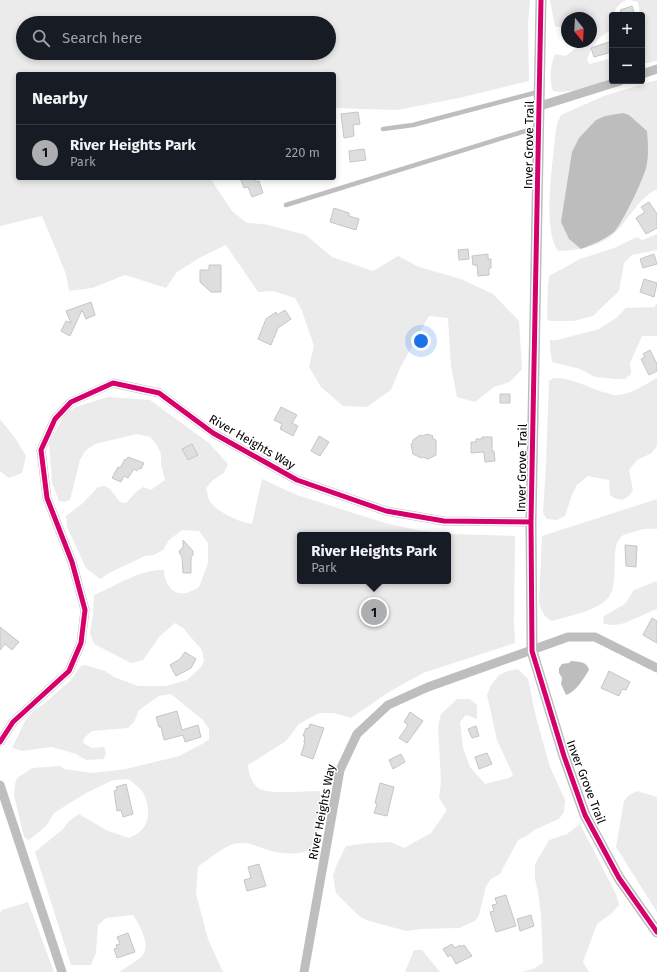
<!DOCTYPE html>
<meta charset="utf-8">
<style>
body{margin:0;font-family:"Fira Sans",sans-serif;background:#242831;color:#f1f3f6}
.controls{position:absolute;right:12px;top:12px;display:grid;overflow:hidden;border-radius:4px;box-shadow:0 2px 6px #0003}
.controls button{width:36px;height:36px;display:grid;place-items:center;padding:0;border:0;border-bottom:1px solid #363941;background:#171b24;color:#f1f3f6;font:20px sans-serif}
.compass{position:absolute;left:561px;top:12px;width:36px;height:36px;border-radius:50%;background:#171b24;box-shadow:0 2px 6px #0003;rotate:162deg}
.you{position:absolute;left:421px;top:341px;width:14px;height:14px;margin:-10px;border:3px solid #fff;border-radius:50%;background:#1a73e8;box-shadow:0 0 0 6px #1a73e833}
.badge{display:grid;place-items:center;width:26px;height:26px;border-radius:50%;background:#adaeaf;color:#111;font-size:13px;font-weight:700}
.pin{position:absolute;translate:-50% -50%;border:2px solid #fff;box-shadow:0 1px 4px #0006}
.popup{position:absolute;left:297px;top:532px;width:154px;height:52px;box-sizing:border-box;display:grid;place-content:center;border-radius:4px;background:#171b24;filter:drop-shadow(0 1px 3px #0005);font-size:13px;white-space:nowrap;color:#9ea1a6}
.popup b{font-size:15px;color:#f1f3f6}
.popup::after{content:'';position:absolute;left:50%;top:100%;margin-left:-8px;border:8px solid transparent;border-top-color:#171b24}
.list{margin:0;padding:0;list-style:none}
h2{display:flex;justify-content:space-between;align-items:center;height:52px;margin:0;padding:0 16px;font-size:17px}
h2 small{font-size:13px;font-weight:400;color:#9ea1a6}
.list li{display:grid;grid-template-columns:26px 1fr auto;gap:12px;align-items:center;box-sizing:border-box;height:56px;padding:0 16px;border-top:1px solid #363941}
.list b{display:block;font-size:15px;white-space:nowrap}
.list p{margin:0;font-size:13px;white-space:nowrap;color:#9ea1a6}
.list em{font-size:13px;font-style:normal;color:#9ea1a6}
.icon{flex:none;width:22px;height:22px;fill:none;stroke:currentColor;stroke-width:2;stroke-linecap:round;stroke-linejoin:round}
.map{position:relative;flex:none;width:657px;height:972px;overflow:hidden}
.search{position:absolute;background:#171b24;box-shadow:0 2px 6px #0003;left:16px;top:16px;width:320px;height:44px;display:flex;align-items:center;gap:10px;box-sizing:border-box;padding:0 14px;border-radius:22px;color:#9ea1a6;font-size:15px}
.panel{position:absolute;background:#171b24;box-shadow:0 2px 6px #0003;left:16px;top:72px;width:320px;height:108px;border-radius:4px}
.map>svg:first-child{display:block}
.green{fill:#ebebeb;fill-rule:evenodd}
.water{fill:#bdbdbd}
.building{fill:#dedede;stroke:#c6c6c6}
.lines{fill:none;stroke-linecap:round;stroke-linejoin:round}
.service{stroke:#bebebe;stroke-width:4.5}
.minor{stroke:#bebebe;stroke-width:9}
.tertiary{stroke:#bebebe;stroke-width:11}
.cycleway-casing{stroke:#fff;stroke-width:8}
.cycleway{stroke:#d6006c;stroke-width:5}
.labels{text-anchor:middle;dominant-baseline:central;stroke-width:3;stroke-linejoin:round;paint-order:stroke}
.street-label{font-size:12px;fill:#000;stroke:#fff}
</style>
<div class="map">
<svg width="657" height="972" viewBox="0 0 657 972">
<rect width="100%" height="100%" fill="#fff"/>
<path class="green" d="M0,0h530l-2,24 1,57 -70,17 -62,12 -63,-2v-34h-316v104h192l22,33 15,12 17,1 42,11 26,22 41,14 25,-15 21,11 42,12 32,15 26,27 3,48 -12,13 -16,5 -19,15 -18,-5 -6,-31 -3,-48 -19,-2 -29,52 -9,22 -24,17 -24,-1 -22,-19 -12,-20 5,-21 -12,-35 -7,-13 -22,-7 -15,1 -32,-47 -25,12 -24,15 -11,16 -41,-13 -33,13 -23,3 -3,-17 -24,-58 -42,10zM23,23h306v30h-306z
M550,0h77c-8,3 -11,7 -13,15h-2v11l-2,5c-12,4 -18,17 -23,28l2,5 20,-5 3,6v12c-13,9 -44,17 -59,14 -4,-11 -3,-25 2,-37l11,2 11,-9 2,-5h12v-24h-24v9h-12z
M630,0h27v61l-10,2h-5v-29l2,-10 -2,-9h-2l-2,-13z
M657,80v111l-2,-1c-13,7 -21,20 -30,31 -17,24 -39,29 -67,30 -16,-22 -5,-87 -3,-115l2,-12 4,-9 43,-19z
M657,234v16l-25,5 -8,8 -5,28 -26,25 -19,5h-24l-3,-2 1,-33 1,-10 31,-17 34,-11 23,-11 5,3z
M657,303v33h-15l-12,27 1,11 -6,5h-10l-20,-2 -15,-8 -28,-7 -2,-14v-8h7l42,-11 17,-11 10,-10 28,-1z
M553,378c20,-1 36,11 54,15 3,1 7,3 10,2 14,0 28,-11 40,-17v68l-5,7 -15,7 -8,10 4,20 -4,6 -7,4 -8,-2 -4,-3 -1,-15 -21,-4 -11,9 -5,10 -7,21 -8,4 -10,-1 -4,-6 3,-50 3,-82z
M108,397l42,3 59,43 19,21 -4,9 -11,7 -7,8c1,3 2,8 3,12 7,12 30,22 43,24l10,-45 35,16 88,28 32,7 33,4 65,2 -1,86 1,21 -92,30 -34,19 -38,26 -17,-5h-15l-20,11 -13,17 -38,24c0,7 4,18 10,23 9,7 49,3 62,3 0,13 1,41 -5,52 -8,14 -30,11 -43,8 -13,-3 -23,-11 -38,-7 -9,2 -28,17 -36,23l-2,27 12,45 15,33h-104c7,-5 15,-9 21,-14 13,-11 0,-32 -7,-43l-27,3 -8,7 -2,28 -5,12h-20l-36,-113 28,-23 6,-8 10,-7 27,16 23,8c17,-7 23,-20 17,-38 -1,-3 -2,-6 -4,-9 -4,-5 -9,-8 -14,-12l-15,1 -27,13 -32,20 -8,13 -17,14 -5,-3 -10,-42 1,-11 2,-6 15,-10 28,-2 4,3 29,4 33,-4 53,-13 25,-13 5,-4v-10l-6,-9 -32,-26 -12,2 -20,14 -5,12 -6,6 -36,3 -8,7 -1,5 9,5 12,-1 2,6 -2,6 -18,1 -10,-6 -24,-7 -30,4 -10,-3 13,-27 8,-10 12,-8 25,-22 11,-15 4,-1 20,6 9,6 24,9h28l21,-6 14,-13 3,-6 -2,-11 -19,-22 -8,-5 -15,13 -17,24 -12,3 -37,-19 -4,-11 3,-19 1,-19c22,-9 46,-26 70,-25 0,12 8,26 22,23 4,-1 9,-4 13,-6l9,-24v-20l-9,-12 -17,-1 -13,10 -6,10 -9,5 -9,1 -34,16 -11,7 -14,-11 -19,-41 -1,-11 17,-13 15,-16 7,-1 5,3 10,13 6,1 10,-11 7,-5 8,3 14,-10 -4,-15v-11l-4,-9 -7,-8 -13,-3 -42,10 -10,7 -5,9 -10,40 -6,2 -5,-1 -7,-18 -3,-40 12,-22 6,-9 11,-6zM300,535h148v46h-148z
M0,419l15,19 11,18 -4,17 -13,5 -9,-7z
M657,499v30c-13,-1 -15,0 -27,4 -2,1 -6,1 -8,3 -14,11 -1,46 -14,62 -11,13 -40,18 -56,23 -8,-4 -10,-9 -13,-18l3,-67z
M657,581v28c-16,5 -38,22 -54,14l1,-7 21,-12 9,-14z
M518,669l10,10 8,38 14,50 15,33 -1,12 -5,7 -25,11 -6,5 -10,5 -18,34 -9,5 -5,7 -7,29 -4,6 -16,7 -39,1 -14,2 -40,-11 -7,-4 -23,-23 -3,-17 4,-12 9,-18 22,-3 23,-1 13,6 27,-15 16,-23 -8,-12 2,-16 -3,-56 3,-12 16,-15h13l7,6v14l-11,-4 -6,7 3,26 7,19 15,17 24,-6 4,-3 -16,-35 -10,-45 4,-10 8,-10 9,-4z
M637,791l20,6v115l-41,-65 8,-46 5,-6z
M580,824l36,70 3,11 -7,8 -15,11 -14,38 6,10h-67l11,-3 10,-6 -2,-48 -3,-24 -3,-12v-15l14,-24 18,-6z
M28,902l26,70h-54v-59l2,-3z
M414,950h8l18,22h-35z"/>
<path class="water" d="M623,113l6,2 18,16c1,12 2,25 -1,37 -3,12 -24,56 -32,64 -10,8 -21,12 -33,17l-12,-10 -8,-17 11,-70 7,-14 17,-18 9,-4z
M571,661c8,1 16,0 18,9 -6,9 -12,21 -23,25l-5,-11 1,-6 -3,-5v-5l3,-4 7,-1z"/>
<path class="building" d="M632,6l3,9h-13l-2,-5z
M609,42l3,10 -18,5 -3,-9z
M358,112l2,12 -7,1 1,11 -10,2 -3,-24z
M364,149l2,11 -16,2 -1,-11z
M240,178h15l1,4 3,-1 4,12 -11,4 -4,-10 -4,1z
M649,202l8,12v14l-11,6 -10,-16 9,-6 -4,-5z
M334,208l15,5v3l10,3 -3,11 -26,-8z
M468,249l1,10 -10,1 -1,-10z
M488,254v5h3v9h-2v7l-11,1 -1,-11h-4l-1,-9z
M654,254l3,10 -14,4 -3,-9z
M209,265h12v27h-10l-11,-10v-12h9z
M644,279l13,4 -3,14 -14,-5z
M91,302l4,13 -9,4 -4,-9 -12,26 -9,-5 5,-10 5,2 -5,-12z
M285,310l6,9 -13,9 -7,17 -13,-6 8,-20 10,-7 1,3z
M650,350l7,14v7l-8,4 -8,-16 4,-2 -2,-3z
M500,394h10v9h-10z
M281,407l16,8 -5,8 6,3 -5,10 -13,-7 2,-5 -8,-4z
M427,434l6,2 -1,2 4,2v15l-8,4 -5,-2 -2,1 -8,-4 -2,-10 2,-1v-3l7,-5 3,1z
M319,436l10,6 -9,14 -9,-5z
M482,437h10v14h2l1,10 -10,1 -1,-10 -13,1v-11h5v-3h6z
M192,444l6,11 -10,5 -6,-11z
M128,457l16,6 -3,6 -2,-1 -2,3 -3,-2 -6,9 -4,-2 -3,6 -9,-4 6,-11 2,1 5,-9 1,1z
M183,540l10,11v4l-2,2v16h-8l-1,-16 -2,-3 -1,-3 4,-4z
M625,545l12,1 -1,21 -10,-1z
M652,618l5,3v22l-14,-8z
M0,627l19,15 -7,8 -7,-6 -5,6z
M185,652l11,7 -5,9 -15,8 -6,-11 10,-6z
M609,671l21,11 -4,8 -4,-1 -3,7 -18,-8z
M177,711l5,19 16,-5 3,12 -16,5 -2,-7 -19,5 -3,-13h-2l-3,-10z
M410,712l13,9 -16,22 -8,-5 9,-13 -4,-3z
M310,724l14,4 -11,31 -12,-4 4,-13h-1l1,-6h-2l3,-8 2,1z
M476,726l3,10 -7,2 -4,-9z
M487,753l5,11 -13,5 -4,-12z
M401,754l4,8 -12,7 -4,-9z
M380,783l14,4 -7,29 -13,-3 3,-9 -2,-1z
M126,784l7,30 -10,3 -2,-7 -4,1 -3,-20 3,-1 -1,-3z
M259,864l7,22 -19,5 -3,-11 7,-2 -3,-11z
M506,895l10,31 -20,6 -6,-20 4,-1 -2,-6 5,-1 -2,-6z
M531,915l3,11 -14,5 -3,-12z
M128,933l7,19 -18,6 -3,-9 3,-1 -1,-3 4,-1 -3,-7z
M452,944l3,4 5,-3 1,2 3,-2 8,11 -16,8 -5,-9 -3,2 -5,-8z"/>
<g class="lines">
<path class="service" d="M383,129l30,-4 125,-33
M286,205l252,-78"/>
<path class="minor" d="M642,74l15,-5
M540,106l80,-25
M0,742l13,-20 56,-51 12,-28 4,-33 -13,-48 -25,-64 -6,-48 14,-31 16,-17 42,-19 46,10 54,40 84,47 89,31 58,10 87,1
M0,785l62,187
M304,972l36,-202 17,-36 31,-29 40,-18 140,-50h27l62,31"/>
<path class="tertiary" d="M541,0l-10,522 1,129 32,105 21,59 34,63 38,54"/>
<g class="cycleway-casing">
<path id="cycleway" d="M541,0l-10,522 1,129 32,105 21,59 34,63 38,54
M0,742l13,-20 56,-51 12,-28 4,-33 -13,-48 -25,-64 -6,-48 14,-31 16,-17 42,-19 46,10 54,40 84,47 89,31 58,10 87,1"/>
</g>
<use href="#cycleway" class="cycleway"/>
</g>
<g class="labels">
<g class="street-label">
<text transform="translate(529 145) rotate(-89)">Inver Grove Trail</text>
<text transform="translate(252 442) rotate(30)">River Heights Way</text>
<text transform="translate(522 468) rotate(-89)">Inver Grove Trail</text>
<text transform="translate(586 782) rotate(69)">Inver Grove Trail</text>
<text transform="translate(322 812) rotate(-79)">River Heights Way</text>
</g>
</g>
</svg>
<div class="controls">
<button>+</button>
<button>−</button>
</div>
<svg class="compass" viewBox="-18 -18 36 36"><path d="M0-13l5 13h-10z" fill="#e53935"/><path d="M0 13l5-13h-10z" fill="#9ea1a6"/></svg>
<div class="you"></div>
<div class="pin badge" style="left:374px;top:612px">1</div>
<div class="popup"><b>River Heights Park</b>Park</div>
<div class="search"><svg class="icon" aria-label="search" viewBox="0 0 24 24"><circle cx="10" cy="10" r="6"/><path d="M15 15l6 6"/></svg>Search here</div>
<section class="panel">
<h2>Nearby<small></small></h2>
<ul class="list">
<li><span class="badge">1</span><div><b>River Heights Park</b><p>Park</p></div><em>220 m</em></li>
</ul>
</section>
</div>
